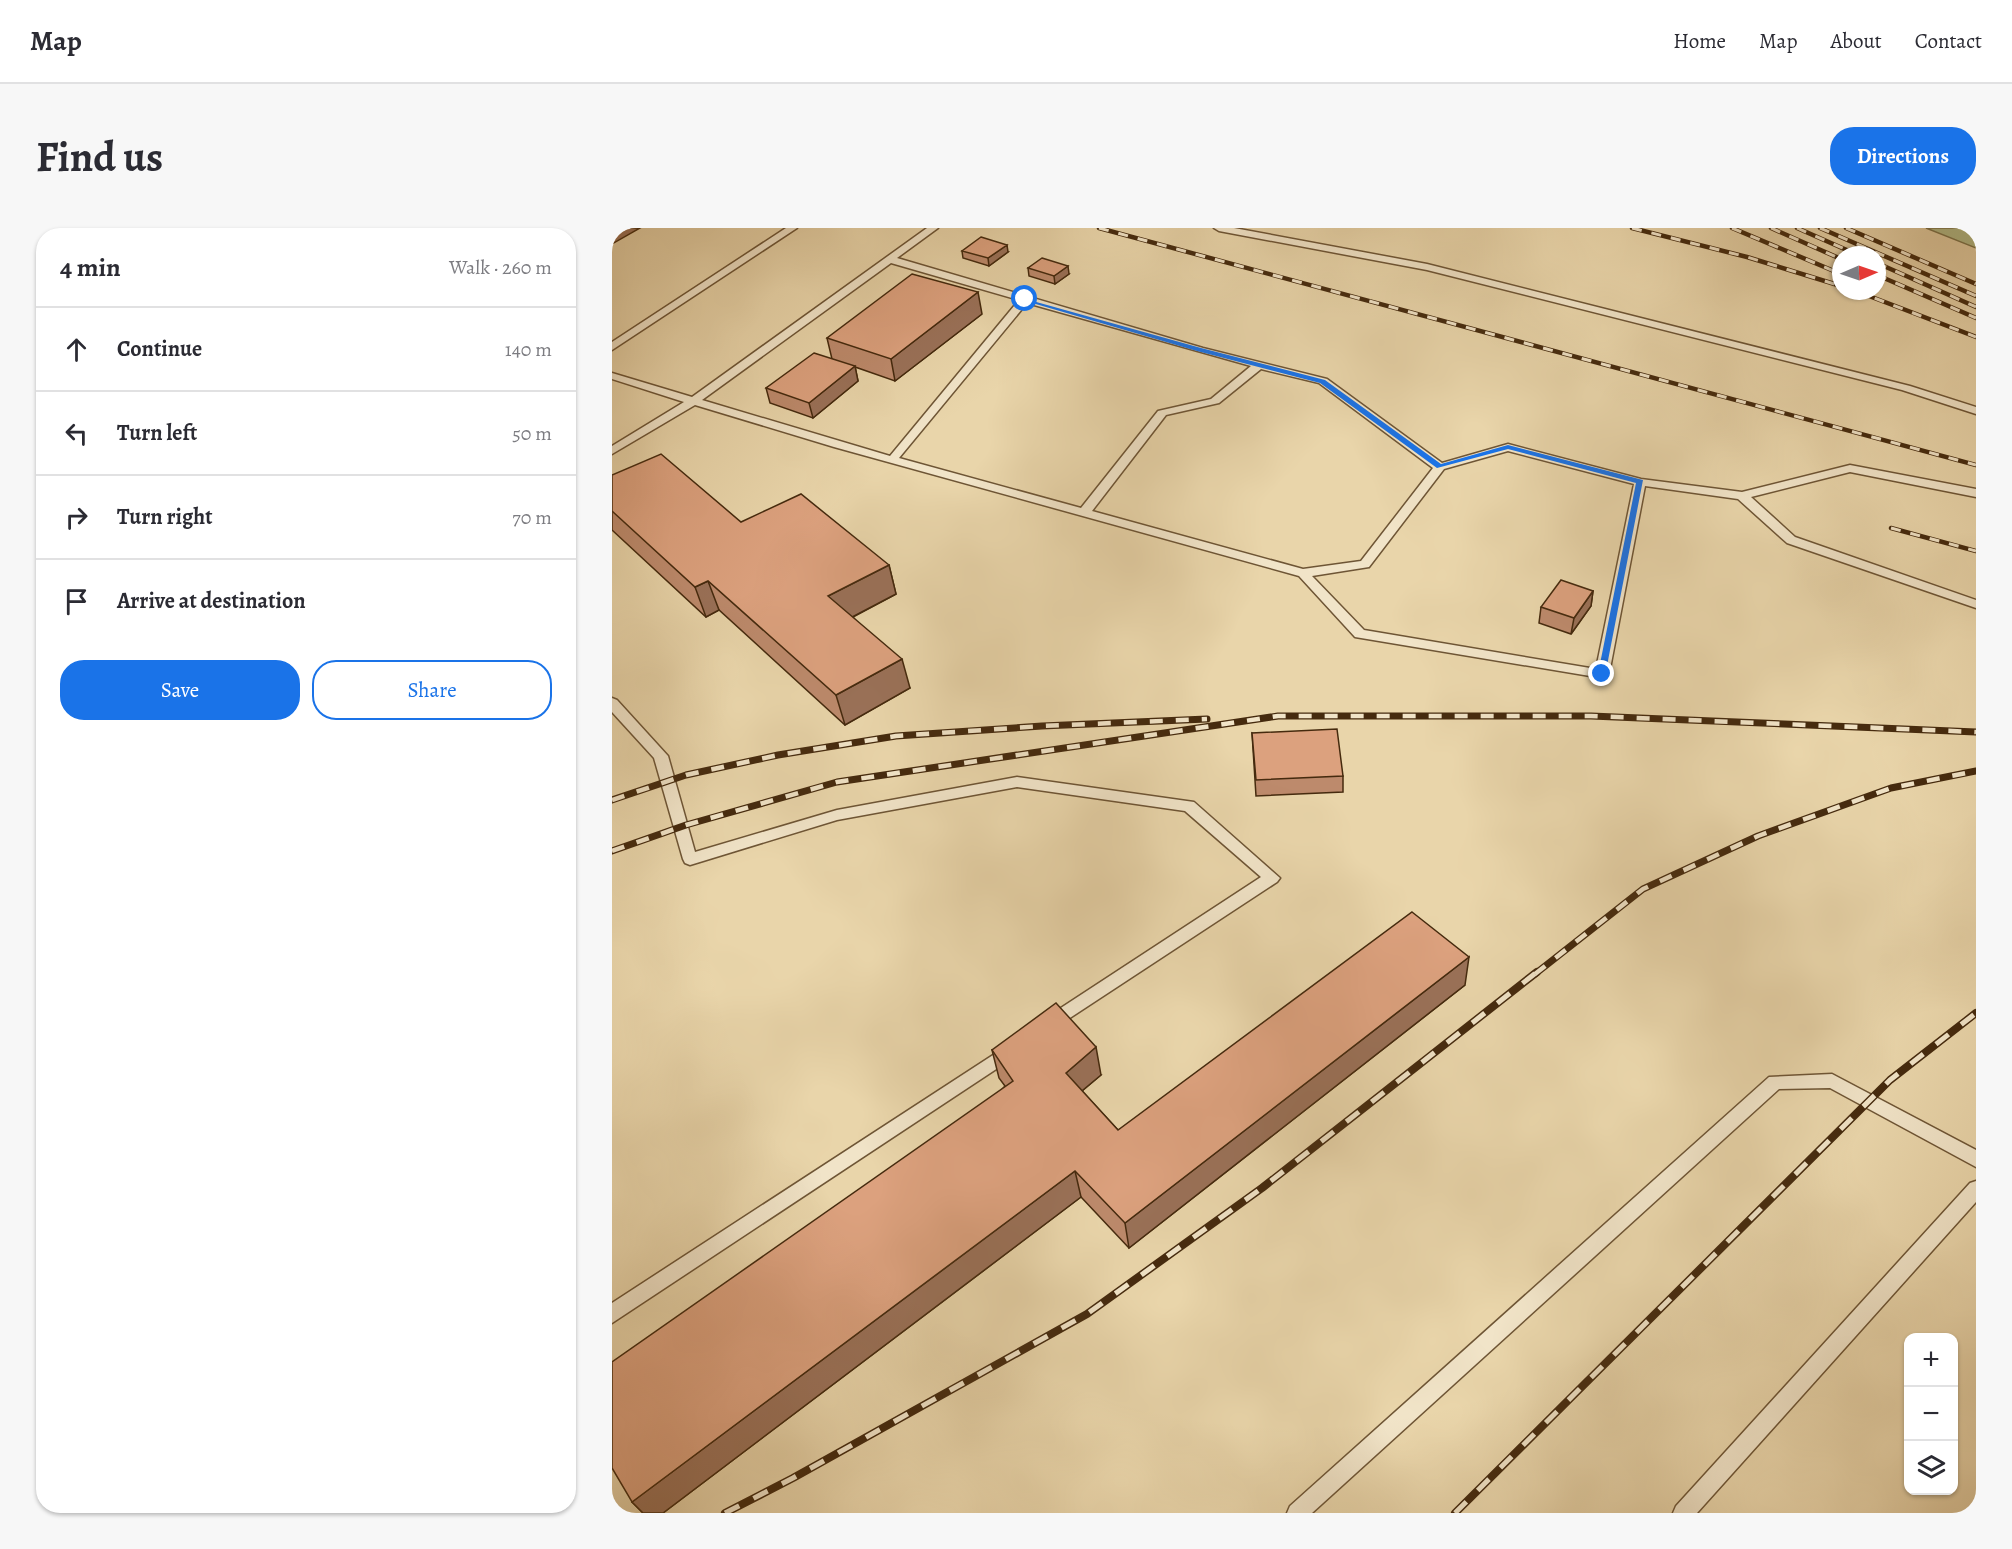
<!DOCTYPE html>
<meta charset="utf-8">
<style>
body{margin:0;font-family:Alegreya,serif;background:#f7f7f7;color:#2b2b33}
.controls{position:absolute;right:18px;bottom:18px;display:grid;overflow:hidden;border-radius:12px;box-shadow:0 2px 4px #0004}
.controls button{width:54px;height:54px;display:grid;place-items:center;padding:0;border:0;border-bottom:2px solid #e1e1e2;background:#fff;color:#2b2b33;font:30px sans-serif}
.compass{position:absolute;left:1220px;top:18px;width:54px;height:54px;border-radius:50%;background:#fff;box-shadow:0 2px 4px #0004;rotate:88deg}
.stop{position:absolute;width:18px;height:18px;margin:-14px;border:4px solid #1a73e8;border-radius:50%;background:#fff}
.stop.end{background:#1a73e8;border-color:#fff;box-shadow:0 2px 6px #0008}
.list{margin:0;padding:0;list-style:none}
h2{display:flex;justify-content:space-between;align-items:center;height:78px;margin:0;padding:0 24px;font-size:26px}
h2 small{font-size:20px;font-weight:400;color:#7c7c81}
.list li{display:grid;grid-template-columns:39px 1fr auto;gap:18px;align-items:center;box-sizing:border-box;height:84px;padding:0 24px;border-top:2px solid #e1e1e2}
.list b{display:block;font-size:22px;white-space:nowrap}
.list em{font-size:20px;font-style:normal;color:#7c7c81}
.actions{display:flex;gap:12px;padding:18px 24px}
.actions a{flex:1;padding:14px 0;border:2px solid #1a73e8;border-radius:24px;text-align:center;font-size:21px;color:#1a73e8}
.actions .main{background:#1a73e8;color:#fff}
.icon{flex:none;width:33px;height:33px;fill:none;stroke:currentColor;stroke-width:2;stroke-linecap:round;stroke-linejoin:round}
.map{position:relative;flex:none;width:1364px;height:1285px;overflow:hidden;border-radius:24px}
header{display:flex;align-items:center;gap:36px;box-sizing:border-box;height:84px;padding:0 30px;background:#fff;border-bottom:2px solid #e1e1e2}
header strong{font-size:28px}
nav{display:flex;gap:33px;margin-inline-start:auto;font-size:21px}
.intro{display:flex;align-items:center;justify-content:space-between;box-sizing:border-box;height:144px;padding:0 36px}
h1{margin:0;font-size:42px}
.button{padding:15px 27px;border-radius:24px;background:#1a73e8;color:#fff;font-size:21px;font-weight:700}
main{display:flex;gap:36px;padding:0 36px}
aside{flex:1;background:#fff;border-radius:24px;box-shadow:0 2px 4px #0004}
.map>svg:first-child{display:block}
.green{fill:#b3be8b;stroke:#7c744c;stroke-width:1.5}
.lines{fill:none;stroke-linecap:round;stroke-linejoin:round}
.service-casing{stroke:#6e5535;stroke-width:3}
.service{fill:#f1e4c8;fill-rule:evenodd}
.rail-far2-casing{stroke:#452a0e;stroke-width:4.5}
.rail-far1-casing{stroke:#452a0e;stroke-width:7}
.rail-casing{stroke:#452a0e;stroke-width:8}
.rail-far2{stroke:#f1e4c8;stroke-width:3;stroke-dasharray:10;stroke-linecap:butt}
.rail-far1{stroke:#f1e4c8;stroke-width:4.5;stroke-dasharray:13;stroke-linecap:butt}
.rail{stroke:#f1e4c8;stroke-width:5;stroke-dasharray:16;stroke-linecap:butt}
.wall{fill:#bd8a6c;stroke:#452a0e;stroke-width:1.5}
.shaded-wall{fill:#9a7158;stroke:#452a0e;stroke-width:1.5}
.building{fill:#dca17e;stroke:#452a0e;stroke-width:1.5}
.route{fill:#1a73e8}
</style>
<header>
<strong>Map</strong>
<nav><a>Home</a><a>Map</a><a>About</a><a>Contact</a></nav>
</header>
<div class="intro"><h1>Find us</h1><a class="button">Directions</a></div>
<main>
<aside>
<h2>4 min<small>Walk · 260 m</small></h2>
<ul class="list">
<li><svg class="icon" aria-label="ahead" viewBox="0 0 24 24"><path d="M12 20V5M6 11l6-6 6 6"/></svg><div><b>Continue</b></div><em>140 m</em></li>
<li><svg class="icon" aria-label="left" viewBox="0 0 24 24"><path d="M17 20v-9H6M10 6l-5 5 5 5"/></svg><div><b>Turn left</b></div><em>50 m</em></li>
<li><svg class="icon" aria-label="right" viewBox="0 0 24 24"><path d="M7 20v-9h11M14 6l5 5-5 5"/></svg><div><b>Turn right</b></div><em>70 m</em></li>
<li><svg class="icon" aria-label="arrive" viewBox="0 0 24 24"><path d="M6 21V4h12l-3 4 3 4H6"/></svg><div><b>Arrive at destination</b></div></li>
</ul>
<div class="actions"><a class="main">Save</a><a>Share</a></div>
</aside>
<div class="map">
<svg width="1364" height="1285" viewBox="0 0 1364 1285">
<rect width="100%" height="100%" fill="#e9d5aa"/>
<filter id="stains"><feTurbulence type="fractalNoise" baseFrequency=".00333" numOctaves="4"/><feColorMatrix values="0 0 0 0 .2 0 0 0 0 .09 0 0 0 0 .02 0 0 0 .5 -.17"/></filter>
<radialGradient id="worn" r=".72"><stop offset=".6" stop-color="#630" stop-opacity="0"/><stop offset="1" stop-color="#630" stop-opacity=".3"/></radialGradient>
<path class="green" d="M1314,0h50v20z"/>
<g class="lines">
<g class="service-casing">
<path id="service" d="M174,0h11l-185,122v-8z
M315,0h11l-41,30 306,90 124,31 115,84 66,-19 133,35 101,13 108,-27 126,24v8l-126,-25 -99,25 44,40 181,63v8l-189,-65 -49,-44 -93,-13 -36,188 -7,4 -247,-41 -56,-61 -465,-129 -139,-42 -83,49v-8l72,-44 -72,-23v-6l80,24zM279,35l128,37 -129,156 -188,-56zM415,75l224,63 -40,33 -53,12 -77,97 -182,-50zM649,141l58,14 114,85 -72,93 -58,8 -211,-58 74,-96 53,-12zM896,223l126,33 -38,185 -232,-39 -52,-54 57,-9 75,-98z
M602,0h20l193,36 483,122 66,21v7l-74,-24 -475,-120 -208,-39z
M0,470l5,2 51,56 27,96 142,-42 180,-33 177,25 86,76 -3,4 -227,149 -6,-2 -2,-5 2,-5 217,-142 -76,-66 -168,-24 -180,33 -147,45 -5,-2 -2,-4 -29,-101 -42,-46z
M398,816l6,2 2,5 -2,5 -404,267v-20z
M1220,846l144,76v17l-146,-79 -51,1 -467,424h-25l3,-7 479,-429z
M1364,953v21l-279,311h-24l3,-7 294,-323z"/>
</g>
<use href="#service" class="service"/>
<g class="rail-far2-casing">
<path id="rail-far2" d="M487,0l877,237
M1020,0l115,29 94,29
M1120,0l109,46
M1159,0l70,31
M1185,0l61,27
M1208,0l156,68
M1234,0l130,56
M1265,35l99,44
M1265,47l99,43
M1244,63l120,46
M1279,300l85,23"/>
</g>
<g class="rail-far1-casing">
<path id="rail-far1" d="M0,572l74,-25 92,-20 118,-19 146,-10 165,-7
M0,623l74,-26 151,-43 441,-66h313l385,16
M923,746l108,-85 115,-53 133,-48 85,-17"/>
</g>
<g class="rail-casing">
<path id="rail" d="M113,1285l68,-35 294,-164 175,-126 275,-216
M843,1285l435,-433 86,-67"/>
</g>
<use href="#rail-far2" class="rail-far2"/>
<use href="#rail-far1" class="rail-far1"/>
<use href="#rail" class="rail"/>
</g>
<path class="wall" d="M350,23l46,1 -19,14 -26,-8z
M416,40l41,6 -14,10 -26,-8z
M370,86l-87,67 -40,-14 3,14 -45,37 -43,-15 -4,-15 66,-29 -5,-21z
M0,247l129,47 148,43 7,29 -43,23 57,71 -65,37 -126,-115 -13,7 -94,-87z
M981,363l-2,15 -20,28 -32,-11 2,-16z
M640,505l91,43v16l-87,4z
M853,757l-336,263 -48,-51 -418,316h-20l-11,-11 373,-416 -6,-8 -7,-28 109,25 -19,16 36,39z"/>
<path class="shaded-wall" d="M0,0h28l-28,16z
M395,17l1,7 -19,14 -1,-8z
M456,38l1,8 -14,10 -1,-8z
M366,64l4,22 -87,67 -4,-22z
M243,138l3,15 -45,37 -4,-15z
M277,337l7,29 -59,31 -9,-29z
M96,353l11,29 -13,7 -11,-30z
M981,363l-2,15 -20,28 3,-16z
M290,431l8,29 -65,37 -9,-30z
M857,729l-4,28 -336,263 -4,-25z
M484,819l5,28 -30,25 -5,-27z
M463,943l6,26 -418,316h-20l-11,-11z"/>
<path class="building" d="M369,9l26,8 -19,13 -26,-7z
M430,30l26,8 -14,10 -26,-8z
M300,46l66,18 -87,67 -64,-21z
M202,125l41,13 -46,37 -43,-15z
M49,226l80,68 60,-28 88,71 -61,31 74,63 -66,36 -128,-114 -13,6 -83,-76v-36z
M949,352l32,11 -19,27 -33,-11z
M725,501l6,47 -87,4 -4,-47z
M800,684l57,45 -344,266 -50,-52 -443,331 -20,-34v-106l401,-281 -21,-31 64,-47 40,44 -30,26 52,57z"/>
<path class="route" d="M410,70l179,50 124,32 116,84 67,-19 135,35 -38,196 -7,-2 38,-191 -128,-34 -71,19 -117,-85 -123,-32 -175,-51z"/>
<rect width="100%" height="100%" filter="url(#stains)"/>
<rect width="100%" height="100%" fill="url(#worn)"/>
</svg>
<div class="controls">
<button>+</button>
<button>−</button>
<button><svg class="icon" aria-label="layers" viewBox="0 0 24 24"><path d="M12 4l9 5-9 5-9-5zM3 14l9 5 9-5"/></svg></button>
</div>
<svg class="compass" viewBox="-18 -18 36 36"><path d="M0-13l5 13h-10z" fill="#e53935"/><path d="M0 13l5-13h-10z" fill="#7c7c81"/></svg>
<div class="stop" style="left:413px;top:71px"></div>
<div class="stop end" style="left:990px;top:446px"></div>
</div>
</main>
